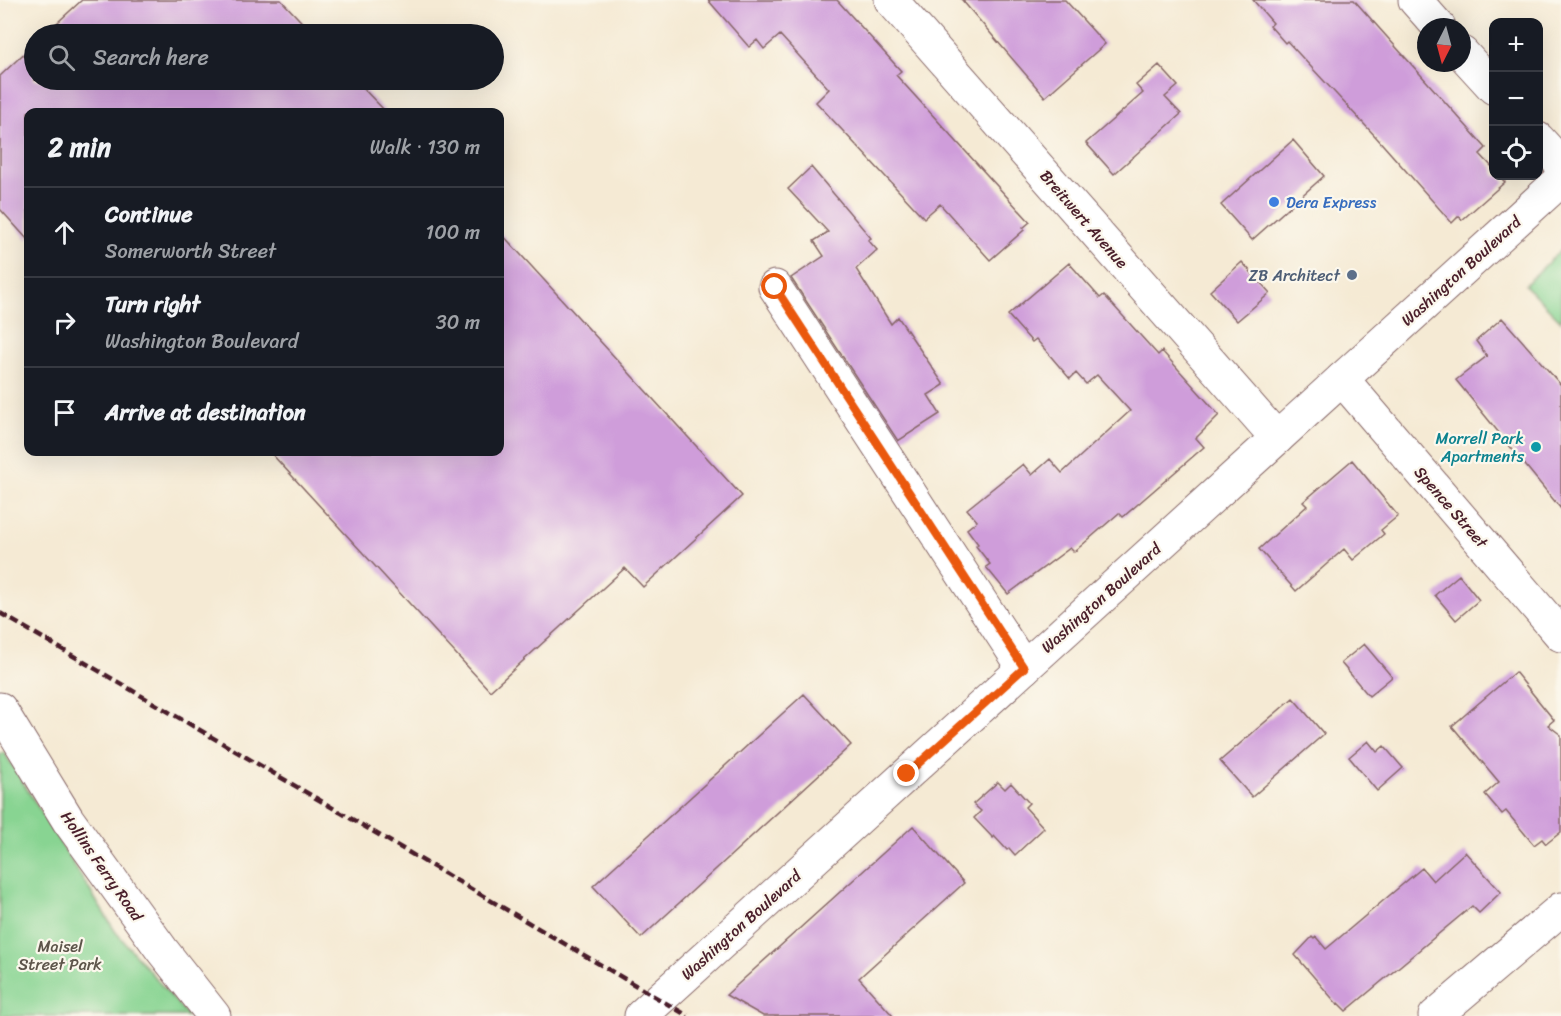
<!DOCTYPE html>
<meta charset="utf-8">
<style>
body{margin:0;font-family:Sriracha,sans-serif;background:#20242c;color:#f1f3f6}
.controls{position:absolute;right:18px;top:18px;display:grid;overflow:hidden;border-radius:12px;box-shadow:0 6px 24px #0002}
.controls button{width:54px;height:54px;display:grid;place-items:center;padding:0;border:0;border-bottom:2px solid #363941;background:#171b24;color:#f1f3f6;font:30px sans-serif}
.compass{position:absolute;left:1417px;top:18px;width:54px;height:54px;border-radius:50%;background:#171b24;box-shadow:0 6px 24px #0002;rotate:186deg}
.stop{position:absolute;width:18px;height:18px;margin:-14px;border:4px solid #ea580c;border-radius:50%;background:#fff}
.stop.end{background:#ea580c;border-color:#fff;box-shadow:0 2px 6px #0008}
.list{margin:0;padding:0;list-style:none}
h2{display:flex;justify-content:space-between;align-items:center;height:78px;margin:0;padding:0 24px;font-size:26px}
h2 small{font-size:20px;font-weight:400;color:#9ea1a6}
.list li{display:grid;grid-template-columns:39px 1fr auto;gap:18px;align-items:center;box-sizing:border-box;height:90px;padding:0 24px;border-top:2px solid #363941}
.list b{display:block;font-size:22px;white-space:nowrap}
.list p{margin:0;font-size:20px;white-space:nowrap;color:#9ea1a6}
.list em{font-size:20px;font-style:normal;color:#9ea1a6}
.icon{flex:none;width:33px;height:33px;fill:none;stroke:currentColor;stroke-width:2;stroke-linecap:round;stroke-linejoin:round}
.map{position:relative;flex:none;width:1561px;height:1016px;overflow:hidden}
.search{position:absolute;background:#171b24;box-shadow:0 6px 24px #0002;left:24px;top:24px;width:480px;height:66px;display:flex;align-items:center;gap:15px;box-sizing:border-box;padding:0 21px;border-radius:33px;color:#9ea1a6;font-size:22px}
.panel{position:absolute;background:#171b24;box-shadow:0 6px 24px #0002;left:24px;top:108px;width:480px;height:348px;border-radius:12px}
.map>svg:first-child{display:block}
.green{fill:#88d492;stroke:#697a5e;stroke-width:1.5}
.building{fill:#cf9dda}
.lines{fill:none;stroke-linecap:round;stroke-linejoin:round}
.minor-casing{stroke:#866666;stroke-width:35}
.major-casing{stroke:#866666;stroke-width:35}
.minor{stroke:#fff;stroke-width:33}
.major{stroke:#fff;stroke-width:33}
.rail{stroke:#4a1f2b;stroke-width:4.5;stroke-dasharray:9 4.5;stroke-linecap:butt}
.route{stroke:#ea580c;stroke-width:8}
.shop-dot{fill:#3f7fe0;stroke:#fbf7ec;stroke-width:2}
.service-dot{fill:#5c6f8a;stroke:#fbf7ec;stroke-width:2}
.culture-dot{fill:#0f9aa8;stroke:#fbf7ec;stroke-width:2}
.labels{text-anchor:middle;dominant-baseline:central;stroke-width:4.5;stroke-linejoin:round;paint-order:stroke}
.shop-label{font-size:16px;fill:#366cbe;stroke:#fbf7ec;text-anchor:start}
.street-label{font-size:16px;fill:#4a1f2b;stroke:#fbf7ec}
.service-label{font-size:16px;fill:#4e5e75;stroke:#fbf7ec;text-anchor:end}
.culture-label{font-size:16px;fill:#0d838f;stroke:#fbf7ec;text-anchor:end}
.park-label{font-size:16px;fill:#5d554a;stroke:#fbf7ec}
</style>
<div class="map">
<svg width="1561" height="1016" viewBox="0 0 1561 1016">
<rect width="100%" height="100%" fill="#fbf7ec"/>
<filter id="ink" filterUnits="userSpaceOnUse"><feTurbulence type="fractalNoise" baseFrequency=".0167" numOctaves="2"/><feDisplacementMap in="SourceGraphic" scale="12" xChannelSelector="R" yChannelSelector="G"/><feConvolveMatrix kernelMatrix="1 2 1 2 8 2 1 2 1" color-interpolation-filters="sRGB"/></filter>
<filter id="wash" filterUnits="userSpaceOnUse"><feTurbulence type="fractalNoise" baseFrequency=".008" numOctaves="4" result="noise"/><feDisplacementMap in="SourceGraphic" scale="24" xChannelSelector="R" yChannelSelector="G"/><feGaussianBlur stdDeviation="1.35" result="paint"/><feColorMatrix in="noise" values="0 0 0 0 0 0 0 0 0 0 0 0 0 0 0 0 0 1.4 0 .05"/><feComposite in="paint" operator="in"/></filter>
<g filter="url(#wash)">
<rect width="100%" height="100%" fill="#f5ead4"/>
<path class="green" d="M1561,250v71l-36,-36z
M4,752l111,179 73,85h-188v-262z"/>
<g id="blocks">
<path class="building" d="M82,0h199l32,34h-268z
M708,0h129l64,71 -5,4 134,147 -7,6 1,2 -34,30 -50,-56 -16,14 -108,-116 13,-13 -49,-54 -16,14 -7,-9 -8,7z
M962,0h103l40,44 -60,53z
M1253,0h101l132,148 -6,6 14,15v7h5l6,6 -43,38 -3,-4 -7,7 -76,-86 -89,-96 -2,2 -15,-17 3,-3z
M34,44v36h321l31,32h-358v128l-28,-31v-133z
M1159,65l19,21 -13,11 16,17 -67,60 -28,-31 57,-50 -7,-8z
M1293,140l31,36 -72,64 -31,-35z
M811,167l60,71 -3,2 9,10 -21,19 35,55 7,-7 46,68 -16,10 12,19 -42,27 -107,-163 33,-22 -10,-15 14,-9 -40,-43z
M500,232l242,264 -99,91 -18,-19 -135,123 -220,-239h230z
M1242,262l28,31 -33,28 -27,-30z
M1069,263l31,35 4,-3 54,60 4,-4 57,64 -23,23 8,9 -81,70 -4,-4 -45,39 -4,-4 -62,46 -22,-27 4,-3 -14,-18 2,-2 -11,-15 10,-8 -10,-12 56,-45 9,11 18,-16 12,14 68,-62 -33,-36 -11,9 -10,-11 -6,6 -34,-40 -4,3 -24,-27z
M1502,318l59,67v124l-105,-129 31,-24 -11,-15z
M1352,460l46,56 -17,14 3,4 -31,26 -9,-11 -48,42 -37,-42 48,-43 -4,-4z
M1459,575l20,25 -23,20 -21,-25z
M1364,644l28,33 -23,19 -28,-33z
M1515,672l39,48 -6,5 13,10v97l-15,12 -4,-5 -8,6 -28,-34 -4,3 -17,-20 14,-12 -47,-56z
M804,694l47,51 -210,193 -48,-52z
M1293,698l31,36 -72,63 -32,-36z
M1368,741l9,11 7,-6 19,22 -26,23 -28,-34z
M998,782l7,7 6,-6 18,20 -4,4 19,21 -29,27 -6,-7 -2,2 -13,-14 -1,2 -19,-20 7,-7 -8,-7z
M913,826l51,57 -105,95 34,38h-130l-37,-21z
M1465,852l36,40 -22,21 -7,-7 -126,105 -8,-8 -1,1 -42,-49 17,-18 2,2 2,-2 10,12 96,-81 11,13z"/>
</g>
</g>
<g filter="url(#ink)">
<use href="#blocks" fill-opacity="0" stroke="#866666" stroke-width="1.5"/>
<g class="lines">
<g class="minor-casing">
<path id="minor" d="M891,0l386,438
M1415,0l24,27
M1462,53l32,35
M1538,139l23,25
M775,287l249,381
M1342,379l219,256
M0,709l68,111 94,130 52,66
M1435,1016l126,-107"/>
</g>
<g class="major-casing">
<path id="major" d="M641,1016l920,-836"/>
</g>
<use href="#minor" class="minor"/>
<use href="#major" class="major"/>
<path class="rail" d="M0,613l688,403"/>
</g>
</g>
<g class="lines" filter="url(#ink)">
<path class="route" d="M775,287l249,381 -117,106"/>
</g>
<circle class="shop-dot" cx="1274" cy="202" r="6"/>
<circle class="service-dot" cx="1352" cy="275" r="6"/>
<circle class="culture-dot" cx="1536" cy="447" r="6"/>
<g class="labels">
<g class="shop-label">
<text x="1286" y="202">Dera Express</text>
</g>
<g class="street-label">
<text transform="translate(1084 219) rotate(49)">Breitwert Avenue</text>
<text transform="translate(1461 271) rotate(-42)">Washington Boulevard</text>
<text transform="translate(1451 507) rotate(49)">Spence Street</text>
<text transform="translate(1101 598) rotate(-42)">Washington Boulevard</text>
<text transform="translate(102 866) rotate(55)">Hollins Ferry Road</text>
<text transform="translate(741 925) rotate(-42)">Washington Boulevard</text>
</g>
<g class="service-label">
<text x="1340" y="275">ZB Architect</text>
</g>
<g class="culture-label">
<text x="1524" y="438">Morrell Park<tspan x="1524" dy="18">Apartments</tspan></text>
</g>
<g class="park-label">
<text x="60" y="946">Maisel<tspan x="60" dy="18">Street Park</tspan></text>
</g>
</g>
</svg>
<div class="controls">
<button>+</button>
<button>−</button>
<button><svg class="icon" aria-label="locate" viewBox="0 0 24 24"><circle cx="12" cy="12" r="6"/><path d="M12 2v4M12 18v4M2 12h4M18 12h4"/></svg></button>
</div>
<svg class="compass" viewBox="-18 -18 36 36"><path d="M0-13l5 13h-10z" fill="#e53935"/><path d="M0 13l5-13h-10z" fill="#9ea1a6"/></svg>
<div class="stop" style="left:775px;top:287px"></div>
<div class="stop end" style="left:907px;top:774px"></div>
<div class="search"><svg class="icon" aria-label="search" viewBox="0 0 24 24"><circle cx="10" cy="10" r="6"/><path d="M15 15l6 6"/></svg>Search here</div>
<section class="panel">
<h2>2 min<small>Walk · 130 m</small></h2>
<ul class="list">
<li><svg class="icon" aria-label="ahead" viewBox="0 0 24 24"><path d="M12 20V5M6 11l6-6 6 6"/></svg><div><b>Continue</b><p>Somerworth Street</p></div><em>100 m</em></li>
<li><svg class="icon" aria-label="right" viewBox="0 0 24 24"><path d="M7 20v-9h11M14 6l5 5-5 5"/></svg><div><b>Turn right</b><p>Washington Boulevard</p></div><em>30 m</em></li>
<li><svg class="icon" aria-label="arrive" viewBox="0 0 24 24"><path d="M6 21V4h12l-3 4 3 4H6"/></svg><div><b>Arrive at destination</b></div></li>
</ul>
</section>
</div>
